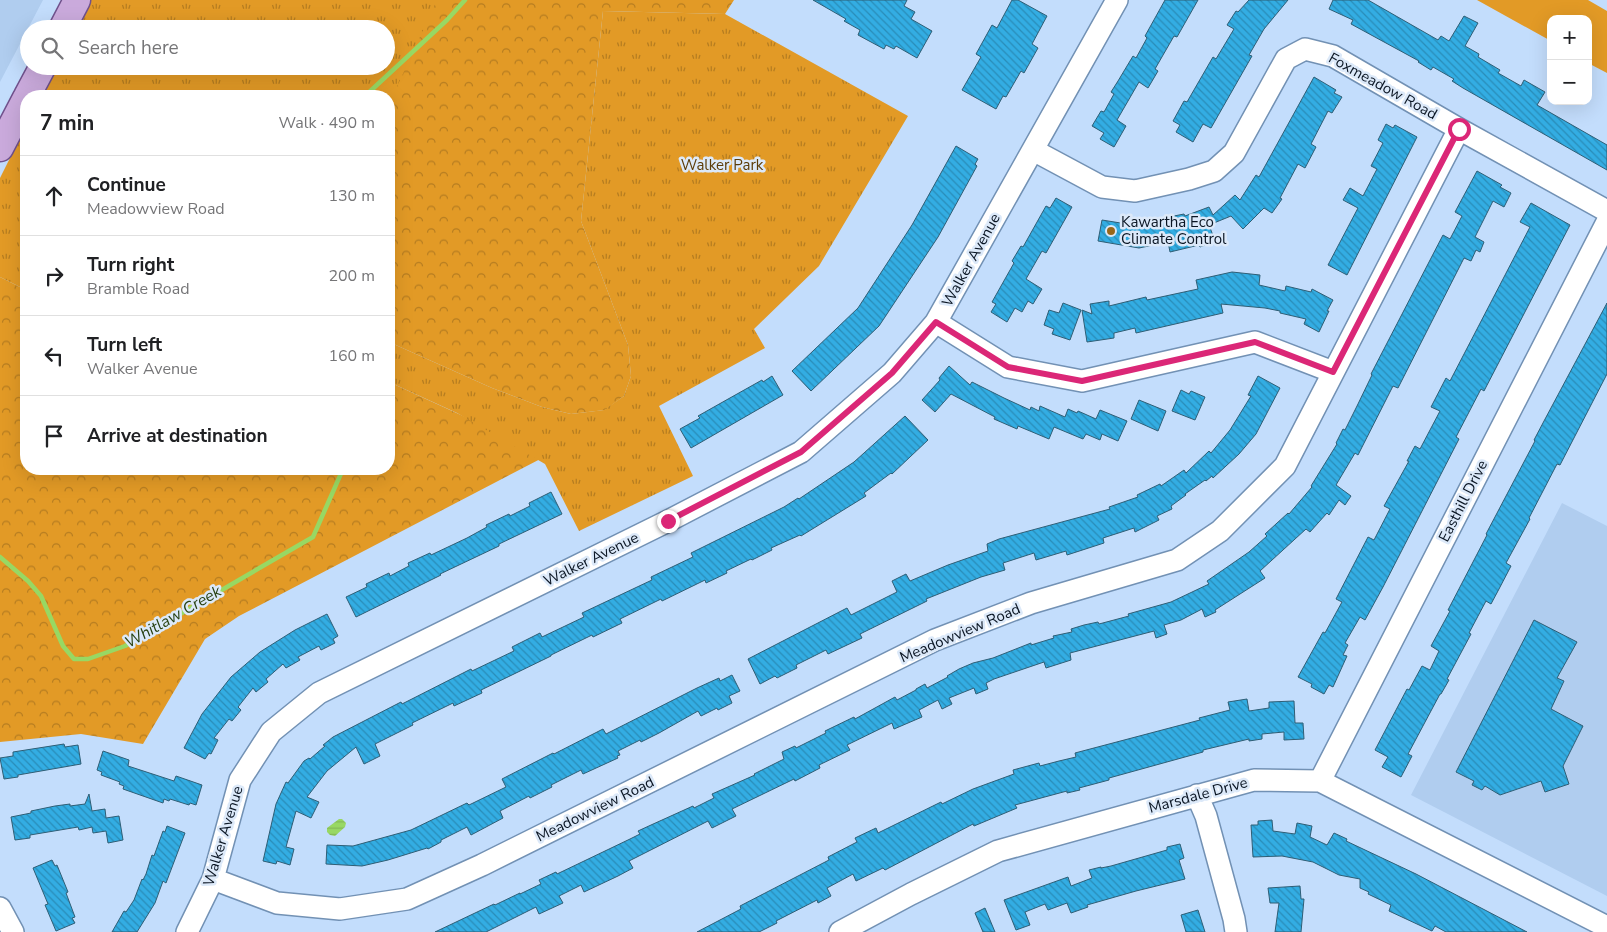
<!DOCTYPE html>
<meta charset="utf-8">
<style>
body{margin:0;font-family:"Nunito Sans",sans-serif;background:#f2f2f2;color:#202124}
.controls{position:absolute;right:15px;top:15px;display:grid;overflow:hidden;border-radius:10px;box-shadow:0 5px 20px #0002}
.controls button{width:45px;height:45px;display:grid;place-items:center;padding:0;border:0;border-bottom:1px solid #e0e0e0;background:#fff;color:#202124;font:25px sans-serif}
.stop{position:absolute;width:15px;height:15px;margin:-11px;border:4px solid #db2777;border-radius:50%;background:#fff}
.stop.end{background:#db2777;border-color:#fff;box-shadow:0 1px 5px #0008}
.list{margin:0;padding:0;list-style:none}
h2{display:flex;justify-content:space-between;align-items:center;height:65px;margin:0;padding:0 20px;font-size:21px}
h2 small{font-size:16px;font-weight:400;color:#757577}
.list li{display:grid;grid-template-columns:32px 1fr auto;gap:15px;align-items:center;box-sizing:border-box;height:80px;padding:0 20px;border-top:1px solid #e0e0e0}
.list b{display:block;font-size:19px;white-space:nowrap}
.list p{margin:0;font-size:16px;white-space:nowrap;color:#757577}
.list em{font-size:16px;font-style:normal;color:#757577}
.icon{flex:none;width:28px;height:28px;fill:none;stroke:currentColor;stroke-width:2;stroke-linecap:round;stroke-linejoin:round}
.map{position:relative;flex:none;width:1607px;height:932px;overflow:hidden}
.search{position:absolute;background:#fff;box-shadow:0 5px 20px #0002;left:20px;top:20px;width:375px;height:55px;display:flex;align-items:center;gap:12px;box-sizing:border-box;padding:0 18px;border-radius:28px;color:#757577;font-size:19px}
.panel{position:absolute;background:#fff;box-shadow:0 5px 20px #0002;left:20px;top:90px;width:375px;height:385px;border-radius:20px}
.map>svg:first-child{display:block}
.built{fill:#b0cdef}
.grass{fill:#e29a26}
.forest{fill:url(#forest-crowns)}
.park{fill:url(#park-tufts)}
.water{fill:url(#water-rules)}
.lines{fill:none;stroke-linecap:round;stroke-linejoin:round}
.stream{stroke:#98d863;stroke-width:4.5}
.building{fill:url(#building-back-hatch);stroke:#2f5e75}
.minor-casing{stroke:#7291b4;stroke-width:24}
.major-casing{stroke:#70518c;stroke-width:29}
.minor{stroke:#fff;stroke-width:21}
.major{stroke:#caaadc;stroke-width:26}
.route{stroke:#db2777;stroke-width:6}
.poi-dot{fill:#98671a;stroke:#dce9f9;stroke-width:2}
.labels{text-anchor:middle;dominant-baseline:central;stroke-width:5;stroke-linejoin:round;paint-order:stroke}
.street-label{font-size:15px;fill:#0a1523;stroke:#dce9f9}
.park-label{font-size:15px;fill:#5c3c08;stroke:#dce9f9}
.poi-label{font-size:15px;fill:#0a1523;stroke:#dce9f9;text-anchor:start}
.water-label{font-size:16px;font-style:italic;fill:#284112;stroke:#dce9f9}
</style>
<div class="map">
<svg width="1607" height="932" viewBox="0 0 1607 932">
<defs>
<pattern id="forest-crowns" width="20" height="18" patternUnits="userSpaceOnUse" patternTransform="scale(1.25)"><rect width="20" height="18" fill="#e29a26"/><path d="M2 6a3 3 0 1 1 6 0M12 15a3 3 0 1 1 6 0" fill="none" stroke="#b57c20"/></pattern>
<pattern id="park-tufts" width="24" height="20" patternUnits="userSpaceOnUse" patternTransform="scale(1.25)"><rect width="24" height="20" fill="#e29a26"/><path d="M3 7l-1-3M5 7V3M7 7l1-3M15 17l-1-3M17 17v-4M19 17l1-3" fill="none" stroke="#b57c20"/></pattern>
<pattern id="water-rules" width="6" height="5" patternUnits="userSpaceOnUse" patternTransform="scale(1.25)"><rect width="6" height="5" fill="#98d863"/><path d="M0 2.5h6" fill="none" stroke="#82b856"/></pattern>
<pattern id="building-back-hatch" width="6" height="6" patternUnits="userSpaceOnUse" patternTransform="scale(1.25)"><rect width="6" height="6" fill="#33ade3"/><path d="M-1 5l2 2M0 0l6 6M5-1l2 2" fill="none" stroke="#298cb8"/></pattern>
</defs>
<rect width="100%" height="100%" fill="#c3ddfc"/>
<path class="built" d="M0,0h43l-43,82z
M1562,503l45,23v370l-196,-101z"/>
<path class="grass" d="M1477,0h111l19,11v62l-19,-10v-44h-37v22z"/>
<path class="forest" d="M436,0h298l-9,14 -122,-3 -22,210 47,124 3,31 -7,20 -19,14 -34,4 -29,-7 -50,-19 -103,-46v-246h-48l45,-30z
M0,277l26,13v179h363v-87l159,73 -309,161 -34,23 -62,105 -62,-10 -81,8z"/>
<path class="park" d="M90,0h347l-48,104v-8h-348l16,-30h329v-37h-310z
M603,11l122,3 183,102 -89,150 -65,63 11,19 -106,58 34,70 -114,55 -34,-67 -88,-51 -68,-31v-40l103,46 50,19 29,7 33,-4 20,-14 7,-20 -3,-31 -47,-124z
M26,126v164l-26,-13v-99z"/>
<path class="water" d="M339,819h3l4,4 -1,4 -10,9 -5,-1 -3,-3v-4z"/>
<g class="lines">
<path class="stream" d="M365,96l82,-76 18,-20
M0,557l28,24 13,15 22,50 11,13h14l37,-13 188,-109 30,-68"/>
</g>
<path class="building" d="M813,0h94l-3,6 11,6 -4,7 21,12 -15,27 -21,-12 -2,3 -8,-4 -2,4 -26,-14 2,-5 -16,-9 2,-2z
M1012,0h6l29,16 -15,28 6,4 -14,25 -3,-2 -15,26 -3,-1 -7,13 -34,-19 19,-33 -5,-3 16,-29 5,3z
M1165,0h33l-21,37 -3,-1 -19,33 3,2 -10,17 -9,-6 -22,38 9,6 -12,21 -14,-8 4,-6 -12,-7 9,-15 3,1 10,-18 -3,-2 7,-11 15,-25 3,2 11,-20 -2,-2z
M1249,0h39l-24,29 -15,26 3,1 -41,72 -8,-4 -10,18 -17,-10 4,-7 -7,-4 11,-20 3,1 26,-45 3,2 18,-30 -7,-4 9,-14 2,1z
M1333,0h35l70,40 3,-4 8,5 15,-25 14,7 -13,23 14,8 -1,3 22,13 -2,3 23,13 3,-6 21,12 -8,13 70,40v25l-144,-82 -11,-7 2,-2 -21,-12 -2,3 -13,-8 1,-1 -68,-37 2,-4 -24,-11z
M1314,77l22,13 -2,3 8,4 -10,16 -4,-2 -17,33 5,3 -11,21 -7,-4 -18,34 2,1 -10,14 -8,-5 -21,21 -12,-13 -22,9 6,16 -15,6 -1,-2 -29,7 -2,-10 -29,6 -41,-7 4,-21 37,6 31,-6 -1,-3 15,-3 1,2 24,-9 4,8 22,-20 5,5 16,-25 3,2z
M1386,124l7,4 2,-3 22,12 -70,138 -19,-10 30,-57 -15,-8 7,-12 13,8 14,-27 -6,-3 12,-23 -5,-3z
M956,146l22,13 -3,5 2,2 -39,71 -59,89 -68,65 -19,-20 66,-63 54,-83z
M1477,171l25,14 -2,2 11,6 -7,14 -11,-6 -18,36 9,5 -4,10 -4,-2 -5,11 -7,-3 -66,130 -5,-2 -35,69 -3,-2 -19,32 15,11 -6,9 -6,-5 -10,15 -2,-2 -17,19 -4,-3 -46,42 5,7 -50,32 1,2 -11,5 -3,-8 -21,11 -17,5 3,9 -11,4 -2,-7 -84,22 1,7 -25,8 -2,-6 -50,17 -8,4 2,6 -12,5 -2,-6 -25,10 3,6 -10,5 -4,-9 -19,10 3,7 -28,12 -2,-6 -45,22 3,5 -31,15 1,3 -25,13 -1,-2 -62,30 4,7 -24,12 -4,-7 -79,40 4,7 -15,8 -34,16 -3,-7 -22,11 4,7 -24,11 -3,-7 -50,25h-51l59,-28 1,1 25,-12v1l21,-10 -2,-4 17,-8 1,2 73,-35 10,-5 -2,-3 13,-6 42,-19 1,2 20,-10 -2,-4 43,-19 -1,-1 30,-15 -2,-7 13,-6 1,2 30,-15 -1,-2 29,-14 1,2 40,-22 2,3 19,-10v-1l9,-5 2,4 21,-11 -1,-1 12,-7 14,-6 20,-5 38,-15v2l23,-7 -1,-2 19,-4 -1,-3 13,-4 14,-3 1,2 30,-8 -1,-2 43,-12 38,-18 -2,-3 42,-29 18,-16 -2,-2 23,-21 1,1 23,-27 -1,-1 26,-42 -1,-1 7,-14 2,1 12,-24 15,-31 -1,-1 72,-139 7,4 12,-23 -7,-4z
M1056,198l16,9 -26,46 -4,-2 -16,28 16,10 -9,15 -5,-3 -6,11 -7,-4 -8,14 -16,-10 5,-8 -4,-2 22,-39 -2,-2 9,-15 2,1 23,-41 4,2z
M1531,203l39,22 -86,166 -3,-2 -25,48 3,2 -76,148 -18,33 -5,-3 -15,26 3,2 -5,10 4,1 -14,31 -4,-2 -5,9 -13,-7 1,-3 -14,-7 25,-45 2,1 17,-31 -6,-3 32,-62 6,3 16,-31 -6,-3 25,-45h-2l8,-15 5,3 20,-38 -9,-4 15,-29 4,3 80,-154 -10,-5z
M1232,272l28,3 -1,10 26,6 1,-5 25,6 1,-3 21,11 -6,11h2l-10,21 -15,-8 2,-5 -26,-6v-2l-15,-3 -44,-4 2,9 -87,20 -1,-5 -21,5v5l-27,4 -5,-32 10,4 -2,-10 19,-3v5l37,-9 1,3 51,-11 -2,-9z
M1063,303l18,7 -11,30 -18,-6 2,-5 -10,-4 5,-15 10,3z
M1607,303v71l-47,91 -3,-1 -28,54 1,1 -24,44 5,3 -12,23 -8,15 -5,-3 -17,32 2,1 -24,45 2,1 -8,14h-1l-32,60 4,2 -11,21 -19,-10 6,-10 -13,-7 32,-61 2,1 13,-24 8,4 9,-19 -8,-5 19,-35 -2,-1 39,-75 -1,-1 49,-93 -1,-1 10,-19z
M949,366l21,19 2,-3 32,16 26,12 1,-3 8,4 1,-5 25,11 3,-8 9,4 1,-2 18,8 4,-9 27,11 -9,20 -16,-7 -2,6 -14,-6 -3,5 -29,-12 -5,12 -31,-13 -1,3 -23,-10 1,-2 -44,-23 -16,18 -13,-12 18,-20 -1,-2z
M772,376l11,19 -92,53 -11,-19 20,-11 -2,-2 23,-13 41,-23 1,2z
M1258,376l22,12 -24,46 -17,20 -26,24 -1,-2 -6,5 -1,-1 -20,14 1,1 -15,11 1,3 -15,7 2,4 -24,12 -1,-4 -31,10 1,5 -37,12 -1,-4 -30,9 -2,-7 -31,10 2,7 -24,7 -55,22 1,2 -67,33 2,4 -34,16 -2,-4 -30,15 1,3 -20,10 -2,-2 -15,8 -12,-25 99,-51 4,7 46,-23 -5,-11 14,-7 4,7 38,-16 40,-14 -1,-7 12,-5 111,-30 -1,-2 29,-10 -1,-2 23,-11 1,2 23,-16 2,3 23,-22 2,2 19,-23 21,-34 -3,-1z
M1181,390l8,4 2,-3 14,6 -10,23 -23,-9z
M1139,400l27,11 -8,20 -27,-12z
M905,416l23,24 -36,34 -1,-1 -27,20 2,3 -65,40 -1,-1 -29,13 1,2 -20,10 -1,-1 -25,12 1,2 -21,10 -1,-3 -43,21 -1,-2 -41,20 2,4 -29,14 -1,-2 -41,20v1l-70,34 1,3 -28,13 -1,-3 -41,20 1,2 -38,19 5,12 -16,8 -8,-17 -29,24 -20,26 12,5 -8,16 -15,-7 -10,36 8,2 -4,16 -13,-4 -1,3 -13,-3 13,-57 10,-22 2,1 16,-22 5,-3 1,1 15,-13 -2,-1 10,-8 68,-35 1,2 69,-35 1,2 42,-20 -2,-4 28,-14 2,4 42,-20 -2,-4 70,-33 -1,-3 42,-20 -2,-4 93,-46 14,-9 1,1 55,-37z
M551,492l11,22 -63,30v2l-59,28 1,1 -85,42 -10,-20 21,-10 -1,-3 23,-11 1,3 19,-10 -1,-3 22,-10 1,2 36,-17 20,-11 -1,-2 23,-11 1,2 20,-10 -1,-3z
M327,614l11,22 -5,3 2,4 -14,7 -2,-4 -21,11 2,3 -14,8 -3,-4 -17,15 2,3 -12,10 -3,-4 -15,19 3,3 -9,11 -3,-2 -15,19 4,2 -7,14 -2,-1 -4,6 -21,-11 18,-34 29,-37 29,-25 35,-22z
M1534,620l43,22 -20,36 7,3 -13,28 32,17 -20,40 6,18 -24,8 -4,-11 -41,14 -15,-9 -3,4 -10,-5 2,-4 -18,-9z
M732,675l8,16 -11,5 3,7 -14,7 -1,-2 -16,8 -3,-5 -39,22 -18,9 -1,-2 -22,11 2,4 -3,1 1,2 -35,16 -2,-4 -30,15 1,2 -22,11 -1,-2 -29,15 3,7 -32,17 -4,-8 -26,13v2l-13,7 -1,-1 -39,12 -26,6 -36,-2 1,-19 26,1 58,-16 56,-27 2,2 37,-18 -4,-8 51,-26 1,1 49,-25 3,5 91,-46 22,-10 1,3z
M1247,699l2,12 20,-3v-6l25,-1 1,22h8l1,16 -20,1v-8l-22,2v5l-13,2v-2l-46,11v2l-94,26v2l-30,8 1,2 -13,3v-2l-52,14 2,3 -43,18 -1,-2 -88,46 -2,-2 -27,13 -3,-7 -26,14 4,8 -13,7 -1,-3 -41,21 1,2 -18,9h-62l44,-23 -1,-3 89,-46 -1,-3 29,-15 -2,-4 21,-10 2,5 63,-31 1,2 31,-15 41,-15 -1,-4 26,-7 1,3 19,-5 17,-4 -1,-4 125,-33 -1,-2 31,-8 -2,-8z
M64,744l1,3 13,-2 3,19 -63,11v2l-14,2 -4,-21 13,-2v-4z
M103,751l26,9 -1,6 46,15 2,-5 26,9 -6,20 -6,-2 -1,2 -19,-6 -1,2 -5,-2 -1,4 -40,-14 1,-3 -5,-2 1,-2 -19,-7 1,-3 -5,-2z
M89,794l3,17 13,-2 1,9 13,-2 4,24 -15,3 -2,-12 -13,2 -1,-6 -13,3 -1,-3 -48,8v3l-15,2 -4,-23 20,-4v-2l24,-5 15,-2v2l15,-2z
M1272,820l1,11 22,3 2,-11 15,3 -2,11 17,8 7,-12 13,6 -1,2 70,33 111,58h-81l-11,-6 -3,5 -43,-20 2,-6 -23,-11 1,-2 -9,-4v-9l-21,-4 -26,-13 -31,-6 -29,1 -2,-32h7v-4z
M167,826l18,7 -19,50 -3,-2 -8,22 -18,29h-25l12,-21 2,1 8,-12 8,-21 1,1 3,-6 6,-19 2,1 9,-25 2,1z
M1180,844l4,14 -5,2 6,19 -49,12 -49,14 1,2 -17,6 -4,-10 -19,7 -3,-6 -20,8 5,13 -14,5 -12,-30 64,-23 3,9 21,-8 -3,-8 12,-3v1l10,-2 56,-16v-3z
M52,860l3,6 2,-1 11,27 -2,1 9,24 -3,1 3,5 -19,8 -11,-26 3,-1 -15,-36z
M1300,886l1,13h3l-3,33h-26l4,-29h-9l-2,-15z
M985,908l10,24h-12l-8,-19z
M1198,910l7,22h-19l-5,-17z"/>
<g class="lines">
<g class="minor-casing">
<path id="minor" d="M1033,150l69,37 33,4 54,-12 25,-8 20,-18 52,-94 19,-10 28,7 126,73 148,82
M936,322l72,45 74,14 173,-39 78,30
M1320,781l287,-559
M1197,795l9,21 28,103 2,13
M213,879l64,24 63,6 67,-10 75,-34 453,-225 96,-37 146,-43 43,-29 65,-65 174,-337
M0,908l13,24
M187,932l26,-53 27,-99 31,-48 48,-39 349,-172 133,-69 91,-79 44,-51 181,-322
M840,932l71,-38 87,-43 256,-71 66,1 287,146"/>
</g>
<g class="major-casing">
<path id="major" d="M62,29l15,-29
M27,96l16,-30
M0,148l26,-50"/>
</g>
<use href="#minor" class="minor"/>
<use href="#major" class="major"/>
</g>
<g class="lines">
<path class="route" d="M668,521l133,-69 91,-79 44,-51 72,45 74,14 173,-39 78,30 126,-243"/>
</g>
<circle class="poi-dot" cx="1111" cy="231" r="5"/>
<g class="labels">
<g class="street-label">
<text transform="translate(1383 86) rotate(29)">Foxmeadow Road</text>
<text transform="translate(971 260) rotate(-61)">Walker Avenue</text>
<text transform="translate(1463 501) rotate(-63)">Easthill Drive</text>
<text transform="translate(591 559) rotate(-26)">Walker Avenue</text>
<text transform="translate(960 633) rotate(-23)">Meadowview Road</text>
<text transform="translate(1198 795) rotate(-15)">Marsdale Drive</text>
<text transform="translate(595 809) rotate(-26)">Meadowview Road</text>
<text transform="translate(223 836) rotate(-73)">Walker Avenue</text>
</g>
<g class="park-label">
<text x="722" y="165">Walker Park</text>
</g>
<g class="poi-label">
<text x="1121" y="222">Kawartha Eco<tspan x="1121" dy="17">Climate Control</tspan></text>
</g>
<g class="water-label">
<text transform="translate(173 617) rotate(-30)">Whitlaw Creek</text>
</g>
</g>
</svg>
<div class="controls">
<button>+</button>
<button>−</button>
</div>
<div class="stop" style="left:1459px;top:129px"></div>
<div class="stop end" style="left:668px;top:521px"></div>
<div class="search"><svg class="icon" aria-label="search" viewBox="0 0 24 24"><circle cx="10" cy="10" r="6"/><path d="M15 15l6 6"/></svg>Search here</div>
<section class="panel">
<h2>7 min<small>Walk · 490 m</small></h2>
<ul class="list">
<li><svg class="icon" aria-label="ahead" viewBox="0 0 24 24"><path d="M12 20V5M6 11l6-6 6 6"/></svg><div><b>Continue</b><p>Meadowview Road</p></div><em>130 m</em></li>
<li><svg class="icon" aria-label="right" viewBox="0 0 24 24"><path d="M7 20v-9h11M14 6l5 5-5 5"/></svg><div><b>Turn right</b><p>Bramble Road</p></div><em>200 m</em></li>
<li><svg class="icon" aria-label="left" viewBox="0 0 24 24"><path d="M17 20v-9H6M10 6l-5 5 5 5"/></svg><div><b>Turn left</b><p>Walker Avenue</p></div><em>160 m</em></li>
<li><svg class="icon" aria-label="arrive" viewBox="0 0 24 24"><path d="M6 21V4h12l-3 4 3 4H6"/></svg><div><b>Arrive at destination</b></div></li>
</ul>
</section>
</div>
